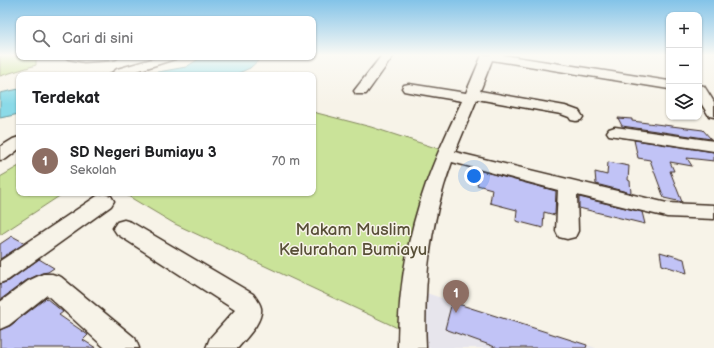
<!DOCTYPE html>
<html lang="id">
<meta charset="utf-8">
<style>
body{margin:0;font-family:"Balsamiq Sans",sans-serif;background:#f2f2f2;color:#202124}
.controls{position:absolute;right:12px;top:12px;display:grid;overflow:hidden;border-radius:8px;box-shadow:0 1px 3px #0004}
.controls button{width:36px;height:36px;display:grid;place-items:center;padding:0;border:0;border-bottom:1px solid #e0e0e0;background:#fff;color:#202124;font:20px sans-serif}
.you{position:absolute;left:474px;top:176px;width:14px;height:14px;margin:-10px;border:3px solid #fff;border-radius:50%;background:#1a73e8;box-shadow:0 0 0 6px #1a73e833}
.badge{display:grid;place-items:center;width:26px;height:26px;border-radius:50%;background:#0f766e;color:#fff;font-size:13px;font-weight:700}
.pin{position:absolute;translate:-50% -33px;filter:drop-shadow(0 1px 2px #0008)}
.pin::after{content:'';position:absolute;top:21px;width:14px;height:12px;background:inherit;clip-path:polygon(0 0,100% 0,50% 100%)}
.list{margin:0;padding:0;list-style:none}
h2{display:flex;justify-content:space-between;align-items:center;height:52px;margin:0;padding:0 16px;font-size:17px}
h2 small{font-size:13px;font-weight:400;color:#757577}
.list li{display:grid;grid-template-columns:26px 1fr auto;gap:12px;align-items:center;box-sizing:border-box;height:72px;padding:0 16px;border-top:1px solid #e0e0e0}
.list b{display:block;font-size:15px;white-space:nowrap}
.list p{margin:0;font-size:13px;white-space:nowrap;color:#757577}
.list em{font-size:13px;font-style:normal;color:#757577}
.icon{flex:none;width:22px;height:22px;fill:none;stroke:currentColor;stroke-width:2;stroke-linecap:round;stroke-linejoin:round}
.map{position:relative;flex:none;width:714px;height:348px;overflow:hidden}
.search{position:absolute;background:#fff;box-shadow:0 1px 3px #0004;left:16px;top:16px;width:300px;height:44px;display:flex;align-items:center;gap:10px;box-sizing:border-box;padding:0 14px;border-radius:8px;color:#757577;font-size:15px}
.panel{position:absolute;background:#fff;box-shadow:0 1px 3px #0004;left:16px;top:72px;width:300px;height:124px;border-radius:8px}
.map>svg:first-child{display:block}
.built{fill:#e7e5ec}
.green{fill:#cae399;stroke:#82865c}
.water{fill:#8bdae8;stroke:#6b9497}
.building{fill:#c1c3f6;stroke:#3b2a1e}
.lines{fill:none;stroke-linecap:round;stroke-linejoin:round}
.street-casing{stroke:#3b2a1e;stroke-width:3}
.street{fill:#f7f3e8;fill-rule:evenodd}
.labels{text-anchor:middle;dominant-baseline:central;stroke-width:3;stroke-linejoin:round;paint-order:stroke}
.near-park-label{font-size:17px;fill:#584f37;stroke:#f7f3e8}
</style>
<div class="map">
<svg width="714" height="348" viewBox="0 0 714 348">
<rect width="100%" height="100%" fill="#f7f3e8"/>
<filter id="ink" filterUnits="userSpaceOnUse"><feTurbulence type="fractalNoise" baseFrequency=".025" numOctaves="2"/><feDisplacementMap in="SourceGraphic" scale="8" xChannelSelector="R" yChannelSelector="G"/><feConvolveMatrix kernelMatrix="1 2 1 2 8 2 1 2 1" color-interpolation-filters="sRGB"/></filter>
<g filter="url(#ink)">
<path class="built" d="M426,293l170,55h-169z"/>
<path class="green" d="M0,55l36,2v8l-36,11z
M313,112l58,15 71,23 -40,180 -227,-106 -52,-31h190z
M19,166v27h45l-64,42v-58z"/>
<path class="water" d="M202,57h60l-12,11 -16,7h-93l45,-8z
M19,89v25l-19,4v-25z"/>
<path class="building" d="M618,118l14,1v2l71,9 8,9 -89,-13z
M634,140l80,12v9l-27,-3 5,8 -22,-4 4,9h-4l12,31 -18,-4 -14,-38 -12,-2z
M608,162l21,4 -1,14 2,1 1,12 -35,-9 -1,-12 12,3z
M481,171l75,20 -1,24 -11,-3 -1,16 -27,-7 1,-11 -27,-7 2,-14 -15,-4z
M579,197l63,15 3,12 -66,-16z
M12,236l13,7 -25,16v-15z
M660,252l24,7 3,14 -25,-8z
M39,259l15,9 -6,4 -6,1 -15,7 -27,20v-16l9,-3z
M46,298l17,14 -4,3 29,20 -5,5 13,8h-96v-18l10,-4z
M452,302l135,43 -1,3h-88l-53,-19z"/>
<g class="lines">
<g class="street-casing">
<path id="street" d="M382,55h12l-28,39h-10l-2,-3z
M482,55h21l166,26v8l-177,-29 -12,31 85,15 14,5 4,6 -2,3 -5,1 -5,-1 -2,-3 -8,-3 -84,-15 -22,53 212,51 47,2v14l-47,-2 -90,-22 1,36 -3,6 -8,2 -8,-2 -3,-6 2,-41 -106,-28c-22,59 -29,123 -26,186h-28c0,-56 9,-111 28,-164 10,-28 23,-56 36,-83l-53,-9 -5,-1 -2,-3 2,-3 5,-1 57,9z
M66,57h52l-2,2 -4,1 -28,2 -16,-3z
M159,57h18l-2,2 -51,16h-15l8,-6z
M699,85l5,1 10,16v15l-5,-1 -10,-16z
M615,127l99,14v10l-105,-16 -2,-3 2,-3z
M19,137v12l-13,10 -6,1v-13l13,-8z
M104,194l7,2 3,5 -3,5 -103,74 -8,3v-22l97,-65z
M124,220l7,2 122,72c3,4 7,9 8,14 2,14 -15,30 -23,40h-32l4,-10 25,-28 -118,-76 -4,-6 4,-6z
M43,274h9l9,3 74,61 4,10h-34l-58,-53 -38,30 -9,4v-27l28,-21z"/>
</g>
<use href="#street" class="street"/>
</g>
</g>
<linearGradient id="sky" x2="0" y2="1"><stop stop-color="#83c3e8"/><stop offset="0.53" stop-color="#fbfaf5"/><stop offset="1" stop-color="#fbfaf5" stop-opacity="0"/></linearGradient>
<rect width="714" height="104" fill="url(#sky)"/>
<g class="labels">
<g class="near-park-label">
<text x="353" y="230">Makam Muslim<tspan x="353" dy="20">Kelurahan Bumiayu</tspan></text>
</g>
</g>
</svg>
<div class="controls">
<button>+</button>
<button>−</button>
<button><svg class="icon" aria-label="layers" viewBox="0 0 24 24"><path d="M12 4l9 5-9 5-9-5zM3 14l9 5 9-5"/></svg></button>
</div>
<div class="you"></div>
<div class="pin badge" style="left:456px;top:313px;background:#8d6e63">1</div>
<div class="search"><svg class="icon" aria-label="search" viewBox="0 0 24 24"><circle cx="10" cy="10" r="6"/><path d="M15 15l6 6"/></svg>Cari di sini</div>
<section class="panel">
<h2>Terdekat<small></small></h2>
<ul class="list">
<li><span class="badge" style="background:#8d6e63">1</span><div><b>SD Negeri Bumiayu 3</b><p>Sekolah</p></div><em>70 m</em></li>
</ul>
</section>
</div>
